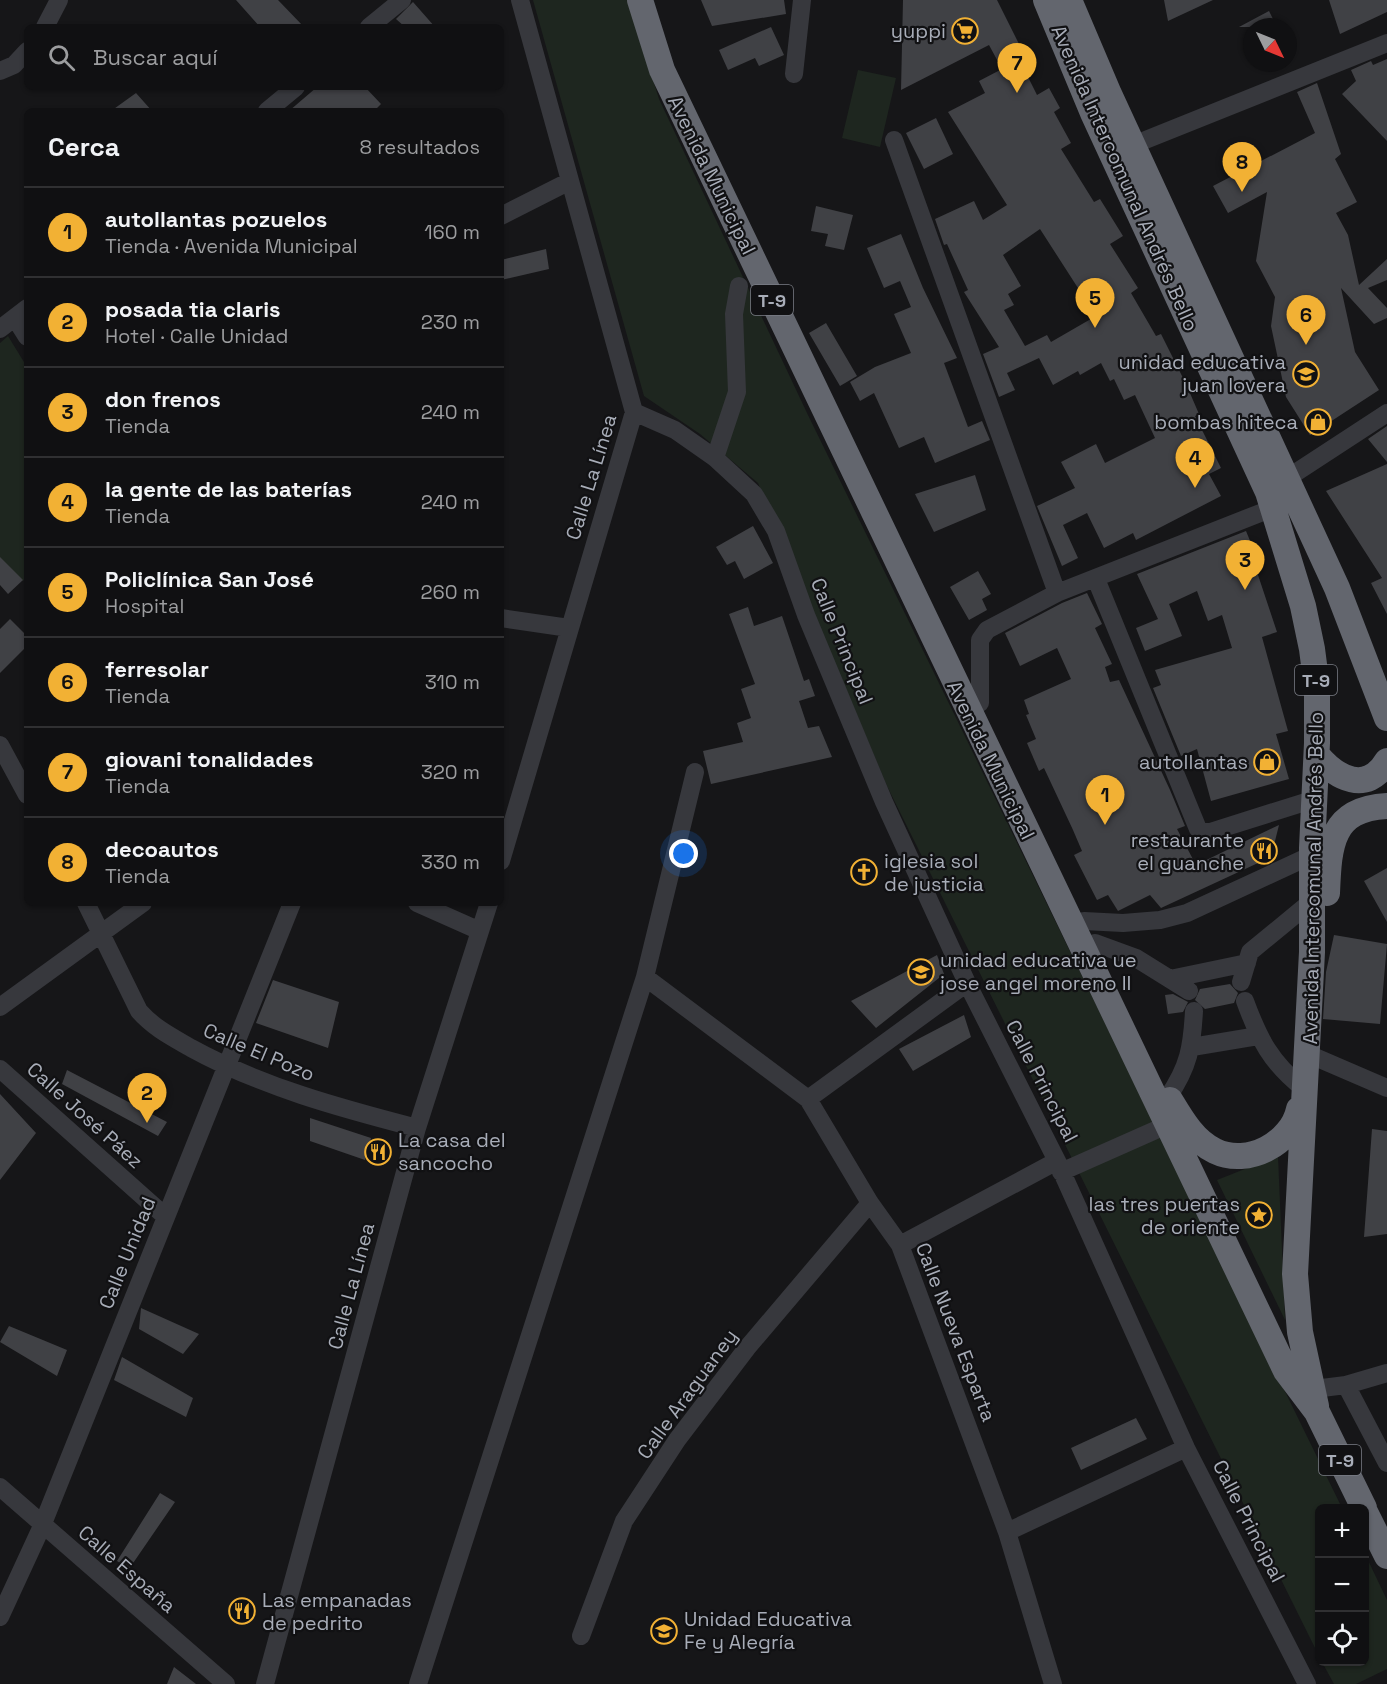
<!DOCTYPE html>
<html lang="es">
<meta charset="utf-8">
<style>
body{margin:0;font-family:"Space Grotesk",sans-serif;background:#1e1e20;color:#f1f3f6}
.controls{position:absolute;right:18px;bottom:18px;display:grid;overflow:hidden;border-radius:9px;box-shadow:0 2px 4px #0004}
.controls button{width:54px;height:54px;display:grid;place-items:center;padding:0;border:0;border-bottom:2px solid #303032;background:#101012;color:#f1f3f6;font:30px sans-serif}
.compass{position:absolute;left:1243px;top:18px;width:54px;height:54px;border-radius:50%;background:#101012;box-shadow:0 2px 4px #0004;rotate:133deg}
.you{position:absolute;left:684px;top:854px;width:21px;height:21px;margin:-15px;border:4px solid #fff;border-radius:50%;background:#1a73e8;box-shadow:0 0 0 9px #1a73e833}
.badge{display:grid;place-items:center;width:39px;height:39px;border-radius:50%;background:#f2b134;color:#111;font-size:20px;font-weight:700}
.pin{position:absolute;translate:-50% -50px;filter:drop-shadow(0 2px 3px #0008)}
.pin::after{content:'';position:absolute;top:32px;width:21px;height:18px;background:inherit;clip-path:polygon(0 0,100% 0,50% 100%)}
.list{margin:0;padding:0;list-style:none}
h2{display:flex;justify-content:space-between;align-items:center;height:78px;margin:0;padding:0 24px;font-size:26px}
h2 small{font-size:20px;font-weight:400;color:#9c9d9f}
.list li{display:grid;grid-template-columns:39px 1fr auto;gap:18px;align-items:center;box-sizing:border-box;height:90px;padding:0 24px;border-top:2px solid #303032}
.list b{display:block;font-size:22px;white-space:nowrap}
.list p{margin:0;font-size:20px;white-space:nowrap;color:#9c9d9f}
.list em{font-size:20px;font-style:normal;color:#9c9d9f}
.icon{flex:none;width:33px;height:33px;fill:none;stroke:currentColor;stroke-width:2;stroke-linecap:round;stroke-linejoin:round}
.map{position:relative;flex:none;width:1387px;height:1684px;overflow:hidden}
.search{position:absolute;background:#101012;box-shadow:0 2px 4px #0004;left:24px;top:24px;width:480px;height:66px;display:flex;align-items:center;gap:15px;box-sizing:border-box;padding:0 21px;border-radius:9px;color:#9c9d9f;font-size:22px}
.panel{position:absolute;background:#101012;box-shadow:0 2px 4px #0004;left:24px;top:108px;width:480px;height:798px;border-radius:9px}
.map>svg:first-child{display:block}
.green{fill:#1e261f}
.building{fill:#404145;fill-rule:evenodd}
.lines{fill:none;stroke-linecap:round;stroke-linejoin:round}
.minor{stroke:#37383d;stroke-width:18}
.highway{stroke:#63666e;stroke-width:26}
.labels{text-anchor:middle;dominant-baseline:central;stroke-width:4.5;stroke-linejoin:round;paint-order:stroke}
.shield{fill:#111113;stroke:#7b7e86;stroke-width:1.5}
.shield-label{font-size:18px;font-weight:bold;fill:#a8adb8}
.poi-label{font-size:20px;fill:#a8adb8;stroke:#111113;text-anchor:end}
.street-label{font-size:20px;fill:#a8adb8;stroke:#111113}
</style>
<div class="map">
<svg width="1387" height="1684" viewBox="0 0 1387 1684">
<rect width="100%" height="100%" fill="#161618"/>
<path class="green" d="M533,0h95l31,99 148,314 535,1095h-22l-1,148 -432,-870 -129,-303 -58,-49 -56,-38z
M858,70l38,8 -16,69 -38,-9z
M8,336l19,31v213l-27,3v-240z
M1278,1156l7,164 -68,-140z
M1365,1554l22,46v69l-31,15h-22l-12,-22h42z"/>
<path class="building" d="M236,0h42l26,27h-44z
M701,0h83l2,14 -74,12z
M903,0h94l31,62v15l9,18 12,-7 11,20 -6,4 17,31 -10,6 33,53 6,-3 23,37 -13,8 28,44 -7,5 25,43 5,-2 25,50 13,30 -4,2 26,52 -12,6 12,22 -85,44 -3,-7 -29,15 -17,-35 -24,12 15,33 -16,8 -25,-60 38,-18 -14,-26 35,-18 9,19 50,-25 -20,-43 -11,5 -10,-21 -4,2 -9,-18 -21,12 -2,-4 -25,14 -14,-27 -32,15 8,17 -16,7 -16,-43 16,-7 -35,-55 4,-2 -21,-46 -3,1 -9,-26 39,-18 9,19 24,-15 -59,-93 37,-19 -6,-12 23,-12 -13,-24 -88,45zM1040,229l56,87 -45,26 -4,-7 -22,11 -21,-36 10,-5 -6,-11 13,-8 -18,-31z
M1164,0h49l-45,21z
M1329,0h58v12l-47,22z
M413,2l22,25h-30l-9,-8z
M1269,11l8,16h-38z
M771,27l13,28 -25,11 -4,-8 -27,12 -9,-20z
M1387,59v82l-45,-47 14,-13 -5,-11 20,-9 2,4z
M1317,83l24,71 -6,5 22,43 -21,11 12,22 11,50 28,-26v21l-19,8 19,20v10l-13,6 -33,-36 14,64 24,38 -69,45 -24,-38 -15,-71 4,-29 -19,-36 11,-69 -39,21 -15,-27 102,-53 -18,-41z
M317,87h48l16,17 -7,7h-85z
M136,93l16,18h-41z
M936,118l17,36 -29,15 -18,-36z
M816,206l37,9 -9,35 -19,-4 3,-12 -17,-3z
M901,234l22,54 34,70 -13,5 24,64 14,-6 8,19 -55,23 -11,-26 -25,11 -25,-55 -14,8 -10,-19 25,-15 36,-14 -17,-39 17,-7 -11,-26 -16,7 -17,-40z
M546,249l3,20 -48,11v-20z
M826,323l31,53 -17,10 -31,-53z
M1387,426v36l-19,-23z
M1387,464v150l-16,-31 11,-5 -56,-87z
M975,475l11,35 -52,22 -19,-38z
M753,526l20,37 -29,16 -9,-18 -8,4 -11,-18z
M1246,531l14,34 -5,1 22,66 -15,5 26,94 -12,3 13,45 -78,22 -14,-52 -16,7 -28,-68 8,-3 -6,-15 77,-22 -10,-33 -14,6 -11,-30 -28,13 13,32 -37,15 -9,-23 22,-9 -21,-45z
M0,557l23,23 -15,14 -8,-9z
M978,571l13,23 -9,5 5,11 -18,10 -19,-33z
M1087,593l15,31 -7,4 17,36 -7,3 5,15 9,-2 51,110 15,36 -8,3 19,36 83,-40 -8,32 -110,51 -11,-13 -32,16 -10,-16 -11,5 -23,-45 8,-4 -9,-21 -29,-62 -5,3 -12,-28 9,-4 -10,-24 3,-1 -5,-14 47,-21 -14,-31 -37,18 -15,-33 57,-30z
M748,607l6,19 28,-10 22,65 5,-2 6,17 -16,5 9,27 11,-2 13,31 -121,27 -8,-33 40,-9 -6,-19 14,-5 -10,-29 14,-5 -26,-70z
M10,619l17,17v10l-27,27v-44z
M1387,868v54l-23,-41z
M1334,935l53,9 -7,80 -57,-5 3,-47z
M937,955l7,19 -68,54 -25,-27z
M273,980l66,22 -11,46 -72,-25z
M1230,984l8,9 -4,10 -29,6 -10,-9 5,-11z
M1173,994l15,8 -5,10 -15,2 -3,-19z
M964,1015l7,22 -58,34 -14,-22z
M67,1070l100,52 -9,14 -96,-52z
M0,1094l36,39 -36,47z
M310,1118l61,20 -6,22 -55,-19z
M1372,1129l15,2v103l-23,3z
M141,1308l58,26 -16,20 -44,-25z
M9,1326l58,24 -10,26 -57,-34z
M122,1357l71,41 -7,19 -72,-37z
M1136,1418l11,21 -66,31 -10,-22z
M160,1493l15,9 -46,67 -12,-8z
M174,1667l22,17h-29z"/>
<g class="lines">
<path class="minor" d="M45,27l14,-27
M369,27l33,-27
M0,71l14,-6 13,-14
M794,74l8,-74
M267,111l29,-24
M894,140l163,453
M1133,145l254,-102
M501,216l69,-35
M15,318l12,19
M0,329l27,-21
M634,412l41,18 40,28 39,36 22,37 30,84 78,187 83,181 90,178 129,287 121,236
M715,458l22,-66 -3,-78 5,-28
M1286,479l101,-66
M1096,579l102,250 9,4 108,-34
M501,618l68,10
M980,703v-63l7,-10 70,-37 216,-85
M0,745l27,50
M695,772l-50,205 163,122 62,104 30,42 107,287 46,152
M501,861l133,-449 -114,-412
M86,903l53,108c15,17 33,26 52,37 71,39 149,60 226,80
M417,903l63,28
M1084,921l39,2 37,-3 27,-7 125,-58
M1095,943l41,15 53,33
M1170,979l77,-16
M1241,982l9,-30 62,-51
M1245,1001c14,38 26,62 58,87
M0,1007l143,-104
M1192,1047l66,-11
M1308,1054l79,34
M0,1069l166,148
M1168,1097c21,-31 24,-50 26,-86
M808,1099l159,-116
M1061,1172l106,-47
M900,1245l157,-84
M1346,1385l41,78
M1314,1389l32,-4 41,-12
M0,1487l226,197
M1007,1532l179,-84
M0,1617l42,-91 250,-623
M581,1636l43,-115 53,-81 70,-92 123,-145
M265,1684l152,-556 72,-225
M418,1684l227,-707"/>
<path class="highway" d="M640,0l22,70 624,1301 31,41 47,96
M1046,0l47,113 175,379 35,114 9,43 5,39v55l-5,105v104l-17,322 5,58 16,74
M1069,0l40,94 228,494 50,130
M1317,755c19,23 50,40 70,6
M1327,893c2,-49 4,-84 60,-87
M1170,1100c12,20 24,41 45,51 33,16 77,-8 84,-42
M1364,1510l23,46"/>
</g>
<defs>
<g id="supermarket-ring" transform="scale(1.35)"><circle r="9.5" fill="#111113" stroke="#f2b134" stroke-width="1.5"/><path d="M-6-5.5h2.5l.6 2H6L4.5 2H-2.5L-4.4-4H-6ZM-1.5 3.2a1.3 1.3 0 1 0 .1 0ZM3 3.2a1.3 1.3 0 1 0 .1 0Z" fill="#f2b134"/></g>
<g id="school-ring" transform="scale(1.35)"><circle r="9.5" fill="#111113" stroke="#f2b134" stroke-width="1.5"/><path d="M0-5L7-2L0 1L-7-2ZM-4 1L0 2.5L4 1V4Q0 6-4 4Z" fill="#f2b134"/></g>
<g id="shop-ring" transform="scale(1.35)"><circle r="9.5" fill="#111113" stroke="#f2b134" stroke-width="1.5"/><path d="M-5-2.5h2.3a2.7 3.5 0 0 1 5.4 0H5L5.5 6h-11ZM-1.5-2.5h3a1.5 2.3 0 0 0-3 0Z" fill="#f2b134"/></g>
<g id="restaurant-ring" transform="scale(1.35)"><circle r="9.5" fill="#111113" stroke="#f2b134" stroke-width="1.5"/><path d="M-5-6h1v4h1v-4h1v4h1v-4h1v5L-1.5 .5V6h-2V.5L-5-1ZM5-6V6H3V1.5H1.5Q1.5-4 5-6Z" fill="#f2b134"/></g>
<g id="church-ring" transform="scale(1.35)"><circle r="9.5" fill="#111113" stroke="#f2b134" stroke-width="1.5"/><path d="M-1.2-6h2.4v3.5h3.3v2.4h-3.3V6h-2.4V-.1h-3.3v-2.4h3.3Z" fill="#f2b134"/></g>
<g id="sight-ring" transform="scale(1.35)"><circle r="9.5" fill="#111113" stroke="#f2b134" stroke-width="1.5"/><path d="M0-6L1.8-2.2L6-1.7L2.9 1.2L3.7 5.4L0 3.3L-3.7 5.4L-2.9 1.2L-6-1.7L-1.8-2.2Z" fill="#f2b134"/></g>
</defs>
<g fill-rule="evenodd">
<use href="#supermarket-ring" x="965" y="31"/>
<use href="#school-ring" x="1306" y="374"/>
<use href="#shop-ring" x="1318" y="422"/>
<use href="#shop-ring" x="1267" y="762"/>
<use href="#restaurant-ring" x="1264" y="851"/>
<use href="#church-ring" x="864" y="872"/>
<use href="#school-ring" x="921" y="972"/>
<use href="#restaurant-ring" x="378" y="1152"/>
<use href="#sight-ring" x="1259" y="1215"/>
<use href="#restaurant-ring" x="242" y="1611"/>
<use href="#school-ring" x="664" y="1631"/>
</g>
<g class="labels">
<g class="shield">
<rect x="751" y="285" width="42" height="30" rx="4.5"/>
<rect x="1295" y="665" width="42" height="30" rx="4.5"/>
<rect x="1319" y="1445" width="42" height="30" rx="4.5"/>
</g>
<g class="shield-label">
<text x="772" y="300">T-9</text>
<text x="1316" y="680">T-9</text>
<text x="1340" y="1460">T-9</text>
</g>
<g class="poi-label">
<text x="946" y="31">yuppi</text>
<text x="1286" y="362">unidad educativa<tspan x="1286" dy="23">juan lovera</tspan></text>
<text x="1298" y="422">bombas hiteca</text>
<text x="1248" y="762">autollantas</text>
<text x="1244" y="840">restaurante<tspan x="1244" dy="23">el guanche</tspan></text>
<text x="884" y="861" text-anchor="start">iglesia sol<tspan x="884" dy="23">de justicia</tspan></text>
<text x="940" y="960" text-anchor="start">unidad educativa ue<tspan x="940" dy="23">jose angel moreno II</tspan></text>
<text x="398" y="1140" text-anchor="start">La casa del<tspan x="398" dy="23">sancocho</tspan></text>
<text x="1240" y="1204">las tres puertas<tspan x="1240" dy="23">de oriente</tspan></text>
<text x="262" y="1600" text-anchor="start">Las empanadas<tspan x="262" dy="23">de pedrito</tspan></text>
<text x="684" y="1619" text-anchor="start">Unidad Educativa<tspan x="684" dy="23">Fe y Alegría</tspan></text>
</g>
<g class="street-label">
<text transform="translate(712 175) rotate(64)">Avenida Municipal</text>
<text transform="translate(1125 178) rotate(66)">Avenida Intercomunal Andrés Bello</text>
<text transform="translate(591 477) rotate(-73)">Calle La Línea</text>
<text transform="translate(842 641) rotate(68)">Calle Principal</text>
<text transform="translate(991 760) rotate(64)">Avenida Municipal</text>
<text transform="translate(1313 878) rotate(-89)">Avenida Intercomunal Andrés Bello</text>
<text transform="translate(259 1052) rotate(23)">Calle El Pozo</text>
<text transform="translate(1042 1081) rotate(63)">Calle Principal</text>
<text transform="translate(85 1115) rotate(42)">Calle José Páez</text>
<text transform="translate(127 1253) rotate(-68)">Calle Unidad</text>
<text transform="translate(351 1286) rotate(-75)">Calle La Línea</text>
<text transform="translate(956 1332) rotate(69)">Calle Nueva Esparta</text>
<text transform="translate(687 1394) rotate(-54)">Calle Araguaney</text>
<text transform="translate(1249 1521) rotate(63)">Calle Principal</text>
<text transform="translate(127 1569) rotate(41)">Calle España</text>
</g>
</g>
</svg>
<div class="controls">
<button>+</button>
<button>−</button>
<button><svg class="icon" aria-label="locate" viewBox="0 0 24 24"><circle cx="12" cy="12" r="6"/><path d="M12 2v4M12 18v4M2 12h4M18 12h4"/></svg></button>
</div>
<svg class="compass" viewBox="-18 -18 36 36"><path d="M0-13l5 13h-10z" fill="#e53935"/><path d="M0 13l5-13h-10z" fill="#9c9d9f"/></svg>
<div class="you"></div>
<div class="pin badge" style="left:1105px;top:825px">1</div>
<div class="pin badge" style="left:147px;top:1123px">2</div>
<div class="pin badge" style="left:1245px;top:590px">3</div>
<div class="pin badge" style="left:1195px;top:488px">4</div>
<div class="pin badge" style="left:1095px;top:328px">5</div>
<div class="pin badge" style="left:1306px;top:345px">6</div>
<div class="pin badge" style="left:1017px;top:93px">7</div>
<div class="pin badge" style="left:1242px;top:192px">8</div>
<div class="search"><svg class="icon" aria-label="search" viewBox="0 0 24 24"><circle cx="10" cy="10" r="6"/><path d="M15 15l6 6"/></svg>Buscar aquí</div>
<section class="panel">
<h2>Cerca<small>8 resultados</small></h2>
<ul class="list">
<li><span class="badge">1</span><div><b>autollantas pozuelos</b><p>Tienda · Avenida Municipal</p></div><em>160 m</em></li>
<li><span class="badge">2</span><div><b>posada tia claris</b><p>Hotel · Calle Unidad</p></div><em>230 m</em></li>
<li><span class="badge">3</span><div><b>don frenos</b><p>Tienda</p></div><em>240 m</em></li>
<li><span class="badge">4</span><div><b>la gente de las baterías</b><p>Tienda</p></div><em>240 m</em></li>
<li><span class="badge">5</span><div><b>Policlínica San José</b><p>Hospital</p></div><em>260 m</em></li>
<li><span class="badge">6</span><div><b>ferresolar</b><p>Tienda</p></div><em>310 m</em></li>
<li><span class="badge">7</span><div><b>giovani tonalidades</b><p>Tienda</p></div><em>320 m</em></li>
<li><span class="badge">8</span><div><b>decoautos</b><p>Tienda</p></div><em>330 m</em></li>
</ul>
</section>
</div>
